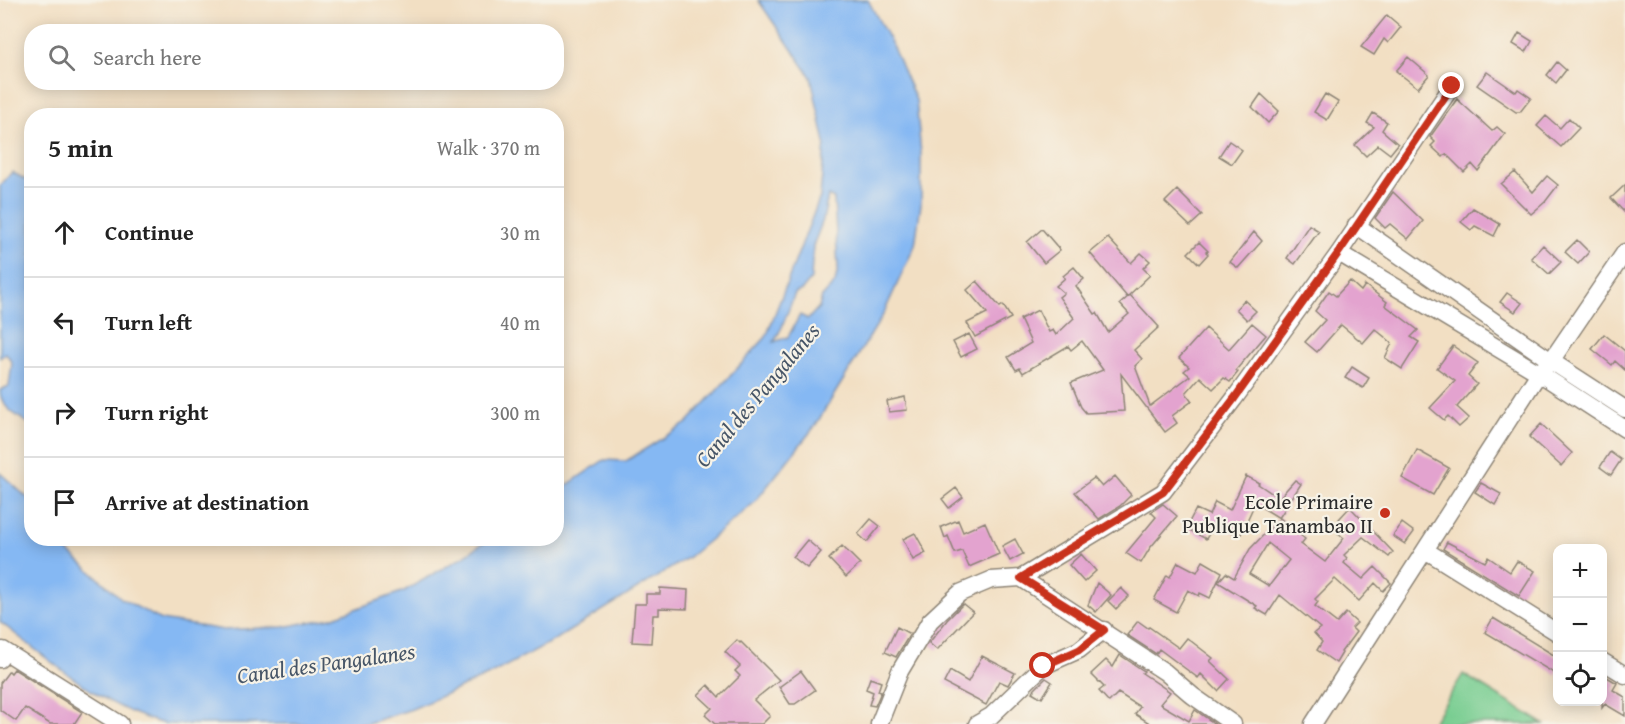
<!DOCTYPE html>
<meta charset="utf-8">
<style>
body{margin:0;font-family:"Gentium Book Plus",serif;background:#f2f2f2;color:#222}
.controls{position:absolute;right:18px;bottom:18px;display:grid;overflow:hidden;border-radius:12px;box-shadow:0 3px 15px #0003}
.controls button{width:54px;height:54px;display:grid;place-items:center;padding:0;border:0;border-bottom:2px solid #e0e0e0;background:#fff;color:#222;font:30px sans-serif}
.stop{position:absolute;width:18px;height:18px;margin:-14px;border:4px solid #c8321e;border-radius:50%;background:#fff}
.stop.end{background:#c8321e;border-color:#fff;box-shadow:0 2px 6px #0008}
.list{margin:0;padding:0;list-style:none}
h2{display:flex;justify-content:space-between;align-items:center;height:78px;margin:0;padding:0 24px;font-size:26px}
h2 small{font-size:20px;font-weight:400;color:#767676}
.list li{display:grid;grid-template-columns:39px 1fr auto;gap:18px;align-items:center;box-sizing:border-box;height:90px;padding:0 24px;border-top:2px solid #e0e0e0}
.list b{display:block;font-size:22px;white-space:nowrap}
.list em{font-size:20px;font-style:normal;color:#767676}
.icon{flex:none;width:33px;height:33px;fill:none;stroke:currentColor;stroke-width:2;stroke-linecap:round;stroke-linejoin:round}
.map{position:relative;flex:none;width:1625px;height:724px;overflow:hidden}
.search{position:absolute;background:#fff;box-shadow:0 3px 15px #0003;left:24px;top:24px;width:540px;height:66px;display:flex;align-items:center;gap:15px;box-sizing:border-box;padding:0 21px;border-radius:24px;color:#767676;font-size:22px}
.panel{position:absolute;background:#fff;box-shadow:0 3px 15px #0003;left:24px;top:108px;width:540px;height:438px;border-radius:24px}
.map>svg:first-child{display:block}
.green{fill:#78cd91;stroke:#527c5e;stroke-width:1.5}
.water{fill:#85b8f3;stroke:#58728f;stroke-width:1.5;fill-rule:evenodd}
.building{fill:#e3a3cf;fill-rule:evenodd}
.lines{fill:none;stroke-linecap:round;stroke-linejoin:round}
.minor-casing{stroke:#8e8577;stroke-width:19}
.minor{stroke:#fff;stroke-width:16}
.route{stroke:#c8321e;stroke-width:8}
.poi-dot{fill:#c8321e;stroke:#f7f3e8;stroke-width:2}
.labels{text-anchor:middle;dominant-baseline:central;stroke-width:4.5;stroke-linejoin:round;paint-order:stroke}
.poi-label{font-size:21px;fill:#2b2b2b;stroke:#f7f3e8;text-anchor:end}
.water-label{font-size:22px;font-style:italic;fill:#465567;stroke:#f7f3e8}
</style>
<div class="map">
<svg width="1625" height="724" viewBox="0 0 1625 724">
<rect width="100%" height="100%" fill="#f7f3e8"/>
<filter id="ink" filterUnits="userSpaceOnUse"><feTurbulence type="fractalNoise" baseFrequency=".0167" numOctaves="2"/><feDisplacementMap in="SourceGraphic" scale="12" xChannelSelector="R" yChannelSelector="G"/><feConvolveMatrix kernelMatrix="1 2 1 2 8 2 1 2 1" color-interpolation-filters="sRGB"/></filter>
<filter id="wash" filterUnits="userSpaceOnUse"><feTurbulence type="fractalNoise" baseFrequency=".008" numOctaves="4" result="noise"/><feDisplacementMap in="SourceGraphic" scale="24" xChannelSelector="R" yChannelSelector="G"/><feGaussianBlur stdDeviation="1.35" result="paint"/><feColorMatrix in="noise" values="0 0 0 0 0 0 0 0 0 0 0 0 0 0 0 0 0 1.4 0 .05"/><feComposite in="paint" operator="in"/></filter>
<g filter="url(#wash)">
<rect width="100%" height="100%" fill="#f2dfc3"/>
<path class="green" d="M1463,674l81,50h-112z"/>
<path class="water" d="M758,0h110l23,43 25,57 5,54v50l-6,41 -32,70 -68,111 -61,77 -65,54 -131,81 -71,38 -75,33 -47,15h-200c-63,-16 -114,-63 -165,-102v-149l31,28 1,37 25,1 5,7 60,53 39,21 63,10 59,-3 48,-9 73,-27 57,-33 28,-19 67,-1 1,-46 47,-32 22,1 61,-38 79,-86 54,-140 5,-54 -14,-66zM828,196l6,3 4,69 -3,15 -13,14 -3,10 -11,12 -8,-4 -12,22 -14,5 8,-15 13,-34 7,-3 9,-11 2,-33 10,-26z
M12,172l14,8h5v245c-13,-9 -31,-17 -31,-35l9,-4 3,-23 -6,-10 -6,5v-172z"/>
<g id="blocks">
<path class="building" d="M1387,15l14,12 -13,16 -4,-4 -10,16 -13,-8z
M1519,33l13,8 -6,11 -13,-8z
M1408,57l21,18 -11,13 -22,-17z
M1557,62l9,8 -10,13 -9,-8z
M1487,72l29,20 2,-3 13,9 -11,14h-4l-39,-27z
M1261,94l18,17 -11,12 -16,-16z
M1325,94l13,8 -11,18 -13,-8z
M1457,99l35,32 5,-4 8,7 -27,37 -6,-7 -8,8 -18,-18 -3,3 -12,-11 4,-4 -5,-5z
M1373,113l14,9 -5,8 16,14 -8,10 -12,-9 -12,11 -11,-11 19,-18 -7,-4z
M1546,116l14,12 9,-10 10,10 -18,19 -24,-21z
M1229,141l13,9 -10,14 -13,-8z
M1515,172l18,20 14,-16 11,9 -13,17 -14,12 -30,-30z
M1625,185v28l-14,-15z
M1177,190l25,25 -12,11 -25,-24z
M1393,192l30,29 -15,18 -18,-15 -5,4 -10,-10z
M1473,208l27,16 -6,12 -19,-10 -4,4 -10,-8z
M1309,225l10,6 -24,33 -8,-6z
M1042,229l18,21 -16,13 -17,-21z
M1254,232l8,9 -24,27 -8,-6z
M1108,238l23,25 10,-10 9,8 -7,7 7,7 -23,22 -37,-44z
M1577,240l12,12 -11,12 -13,-12z
M1199,242l9,9 -2,1 2,2 -9,10 -11,-11z
M1543,245l18,17 -12,12 -18,-16z
M1074,267l10,12 -8,7 19,28 2,-1 11,19 21,-18 -9,-10 10,-9 29,32 -25,23 8,9 -7,7 15,40 40,-30 -6,-5 5,-4 -10,-9 27,-30 23,21 23,-26 14,12 -30,35 2,2 -8,10 -6,-4 -11,11 -13,-12 -14,16 6,8 -20,15 5,7 -12,9 -44,-58 3,37 -38,2 -5,-6 -10,-24 32,-13 -21,-29 -11,9 -3,-4 -45,27 -3,-5 -4,2 -8,-13 23,-14 -11,-24 18,-9 11,22 4,-2 3,5 18,-17 -15,-21 5,-4 -8,-7 9,-8 -2,-2z
M977,281l23,26 3,-2 8,13 -36,19 -8,-14 20,-10 -20,-23z
M1350,281l11,10 4,-6 22,17 -2,3 33,25 -7,7 8,5 -17,27 -17,-11 7,-15 -17,-14 -12,14 -22,-18 -24,27 -12,-10 20,-22 -10,-9 14,-20 7,5z
M1507,293l15,10 -7,9 -15,-10z
M1244,300l12,11 -9,9 -11,-11z
M969,334l8,15 -16,8 -8,-15z
M1604,334l21,17v19l-10,-9 -3,4 -20,-16z
M1453,346l25,17 -10,13 9,8 -20,23 12,11 -10,9 -11,-11 -4,4 -14,-12 25,-27 -18,-13z
M1352,367l17,11 -6,10 -18,-10z
M905,397l2,13 -18,2 -2,-11z
M1541,424l31,29 -11,13 -32,-29z
M1417,450l32,18 -16,27 -31,-17z
M1610,452l11,8 -10,15 -11,-8z
M1115,476l16,19 -11,11 -21,13 -24,-27 19,-14 8,9z
M1246,476l13,7 -1,1 21,14 16,-18 6,4 -22,34 -24,-15 -15,33 -25,-13 -9,16 -20,-11 10,-19 13,6 6,-13 15,8z
M1481,483l20,11 -6,11 -20,-13z
M956,488l7,9 -14,11 -7,-9z
M1163,504l14,12 -27,32 -9,15 -15,-10 30,-36 -5,-5z
M1350,507l43,45 -4,5 -26,-20 -19,18 3,3 -3,5 19,16 12,-12 16,16 -8,8 -8,-8 -16,18 -24,-22 -20,20 3,3 -3,4 22,17 9,-10 11,10 -5,5 4,4 -15,20 1,1 -6,10 -19,-13 5,-8 -8,-9 6,-5 -40,-33 -13,20 -12,-7 2,-2 -39,-24 8,-9 8,5 16,-29 30,-31 25,21 -4,5 24,18 19,-24 -6,-5 7,-8 -6,-6zM1268,543l21,17 -20,26 -20,-12z
M871,519l9,7 -13,16 -9,-8z
M958,520l5,12 22,-10 14,32 -30,13 -7,-16 -7,2 -7,-17 -3,2 -4,-11z
M1402,523l12,9 -9,12 -12,-8z
M915,533l11,20 -13,7 -10,-21z
M1015,539l8,15 -13,7 -8,-15z
M807,540l14,12 -14,16 -14,-11z
M1447,542l38,20 3,-5 22,15 7,-11 18,10 -16,25 -76,-47z
M842,546l18,18 -14,13 -17,-18z
M1081,554l15,17 -12,11 -15,-17z
M1203,561l19,11 -12,26 -10,-5 -1,3 -11,-6 -12,22 -22,-12 13,-25 3,2 8,-15 19,10z
M1097,583l14,12 -15,17 -8,-7z
M660,588l28,2 -1,19 -28,-1v7h-6l-2,28 -19,-1 3,-38h11v-10h14z
M1121,588l8,8 -13,13 -8,-8z
M963,604l10,8 -36,38 -8,-7 18,-23z
M1493,618l64,39v18l-72,-43z
M1138,621l10,7 1,-1 30,21 8,-10 26,20 -3,3 19,18 -11,12 -17,-17 -3,4 -39,-29 -3,5 -29,-19z
M897,627l13,7 -14,23 -11,-5z
M737,640l3,3 1,-1 38,38 -25,20 16,16 -8,8h-47l-10,-9 7,-7 -14,-13 10,-10 11,12 21,-21 -5,-5 5,-5 -15,-14z
M1120,655l24,16 -2,2 28,19 -10,12 29,17 6,-11 20,14h-64l-16,-10 5,-7 -22,-14 -9,9 -10,-11 5,-4 -13,-13 15,-14 7,7z
M982,656l33,17 -7,12 -9,-4 -13,24 -42,-22 6,-12 18,11z
M14,669l68,43 -8,12h-24l-25,-16 -9,13 -16,-11v-27l9,-12 2,2z
M801,671l14,19 -20,14h-5l-11,-17z
M1602,674l15,9 -4,7 12,7v19l-20,-12 -3,4z
M870,678l11,4 -3,9 3,1 -6,14 -6,-1 4,-13 -7,-3z
M1046,678l6,4 -10,16 -10,-6z"/>
</g>
</g>
<g filter="url(#ink)">
<use href="#blocks" fill-opacity="0" stroke="#8e8577" stroke-width="1.5"/>
<g class="lines">
<g class="minor-casing">
<path id="minor" d="M1356,225l195,136 74,48
M1339,253l200,120 86,56
M1425,550l133,83
M1021,578l144,94 28,24 40,28
M0,659l3,-9 117,74
M1602,661l23,14
M879,724l21,-53 30,-50 30,-28 31,-13 30,-2 142,-86 71,-93 105,-146 113,-167
M977,724l14,-8 52,-50 36,-16 25,-20
M1313,724l226,-351 12,-12 74,-109"/>
</g>
<use href="#minor" class="minor"/>
</g>
</g>
<g class="lines" filter="url(#ink)">
<path class="route" d="M1043,666l36,-16 25,-20 -83,-52 142,-86 71,-93 105,-147 113,-166"/>
</g>
<circle class="poi-dot" cx="1385" cy="513" r="6"/>
<g class="labels">
<g class="poi-label">
<text x="1373" y="501">Ecole Primaire<tspan x="1373" dy="24">Publique Tanambao II</tspan></text>
</g>
<g class="water-label">
<text transform="translate(757 395) rotate(-50)">Canal des Pangalanes</text>
<text transform="translate(326 663) rotate(-8)">Canal des Pangalanes</text>
</g>
</g>
</svg>
<div class="controls">
<button>+</button>
<button>−</button>
<button><svg class="icon" aria-label="locate" viewBox="0 0 24 24"><circle cx="12" cy="12" r="6"/><path d="M12 2v4M12 18v4M2 12h4M18 12h4"/></svg></button>
</div>
<div class="stop" style="left:1043px;top:666px"></div>
<div class="stop end" style="left:1452px;top:86px"></div>
<div class="search"><svg class="icon" aria-label="search" viewBox="0 0 24 24"><circle cx="10" cy="10" r="6"/><path d="M15 15l6 6"/></svg>Search here</div>
<section class="panel">
<h2>5 min<small>Walk · 370 m</small></h2>
<ul class="list">
<li><svg class="icon" aria-label="ahead" viewBox="0 0 24 24"><path d="M12 20V5M6 11l6-6 6 6"/></svg><div><b>Continue</b></div><em>30 m</em></li>
<li><svg class="icon" aria-label="left" viewBox="0 0 24 24"><path d="M17 20v-9H6M10 6l-5 5 5 5"/></svg><div><b>Turn left</b></div><em>40 m</em></li>
<li><svg class="icon" aria-label="right" viewBox="0 0 24 24"><path d="M7 20v-9h11M14 6l5 5-5 5"/></svg><div><b>Turn right</b></div><em>300 m</em></li>
<li><svg class="icon" aria-label="arrive" viewBox="0 0 24 24"><path d="M6 21V4h12l-3 4 3 4H6"/></svg><div><b>Arrive at destination</b></div></li>
</ul>
</section>
</div>
